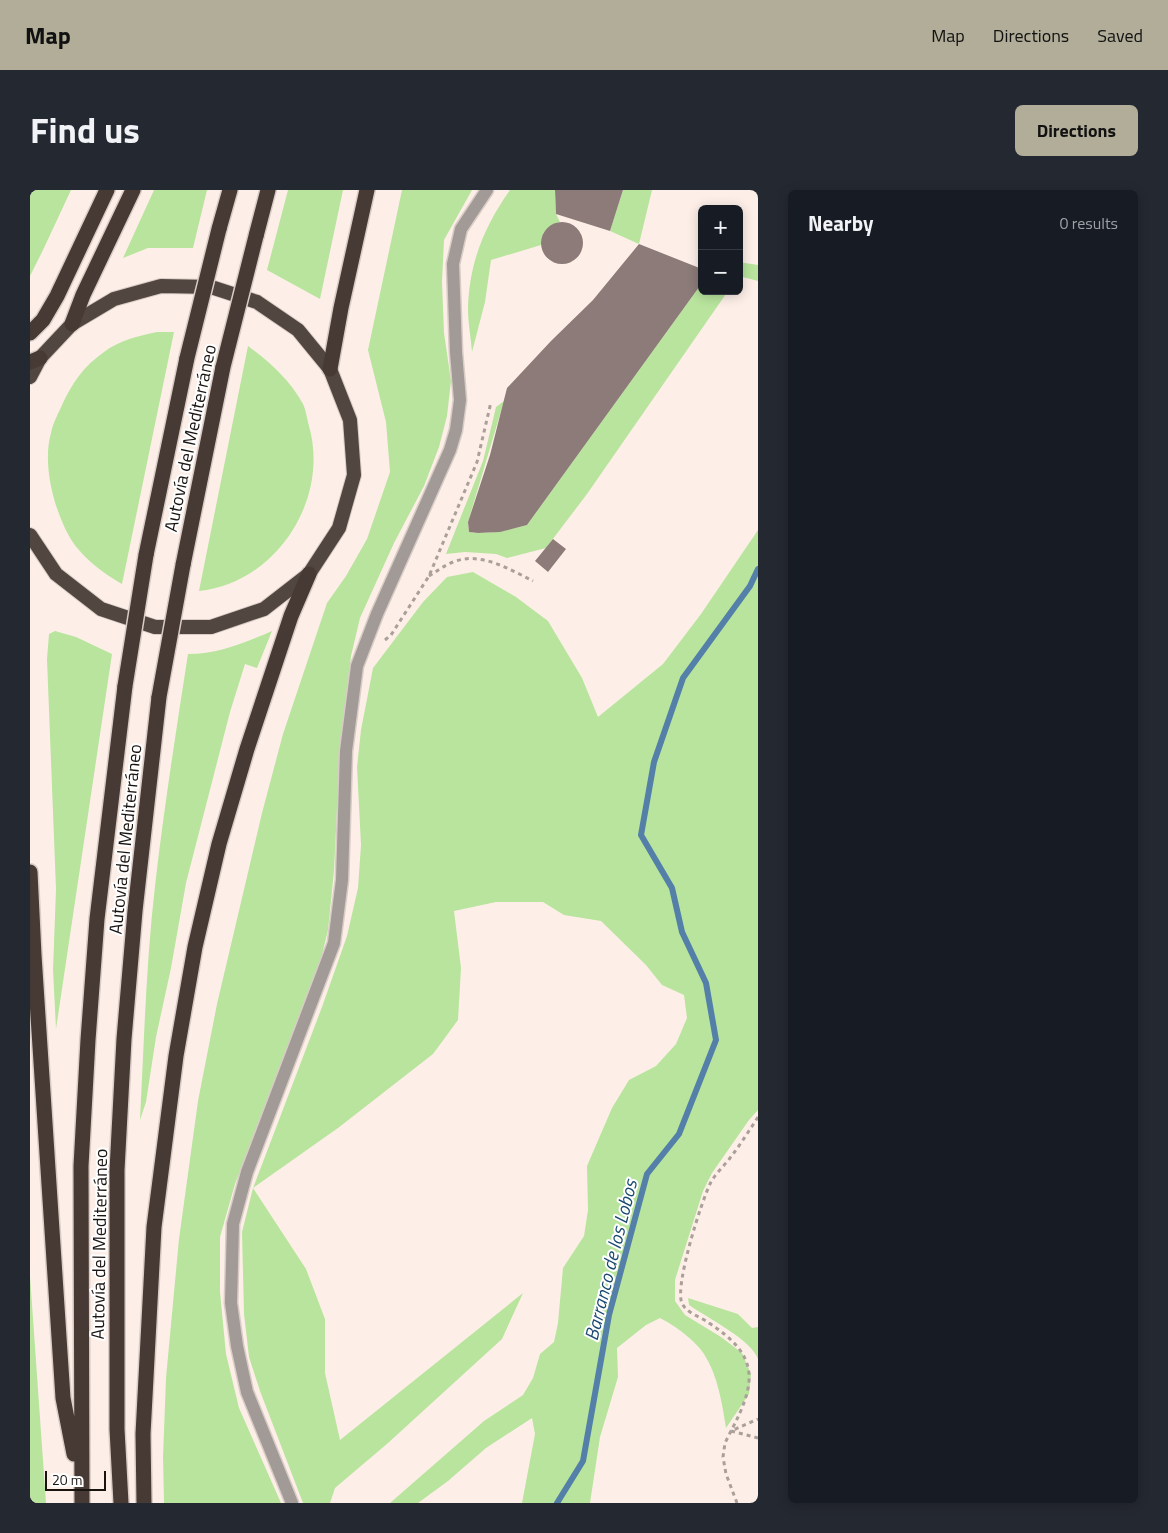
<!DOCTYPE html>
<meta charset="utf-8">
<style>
body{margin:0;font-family:"Titillium Web",sans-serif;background:#242831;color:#f1f3f6}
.controls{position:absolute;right:15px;top:15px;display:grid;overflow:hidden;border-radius:8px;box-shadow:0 2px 12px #0003}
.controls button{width:45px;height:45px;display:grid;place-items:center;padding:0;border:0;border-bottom:1px solid #363941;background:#171b24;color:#f1f3f6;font:25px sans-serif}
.scale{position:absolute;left:15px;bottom:12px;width:61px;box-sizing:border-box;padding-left:5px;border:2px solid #1a1411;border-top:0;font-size:14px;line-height:18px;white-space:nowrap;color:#1a1411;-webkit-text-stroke:4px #fff;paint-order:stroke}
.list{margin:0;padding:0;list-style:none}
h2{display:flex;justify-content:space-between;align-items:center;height:65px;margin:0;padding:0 20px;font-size:21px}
h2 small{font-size:16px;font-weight:400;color:#9ea1a6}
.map{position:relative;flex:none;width:728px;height:1313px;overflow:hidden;border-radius:8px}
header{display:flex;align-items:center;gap:30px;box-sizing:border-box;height:70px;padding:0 25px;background:#b1ad98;color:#111}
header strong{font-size:24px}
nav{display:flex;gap:28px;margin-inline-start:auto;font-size:18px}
.intro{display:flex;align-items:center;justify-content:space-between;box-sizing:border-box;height:120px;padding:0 30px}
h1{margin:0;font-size:35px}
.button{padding:12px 22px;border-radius:8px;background:#b1ad98;color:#111;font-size:18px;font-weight:700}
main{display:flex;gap:30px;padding:0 30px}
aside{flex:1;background:#171b24;border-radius:8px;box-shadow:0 2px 12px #0003}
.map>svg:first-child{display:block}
.green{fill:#b8e49d}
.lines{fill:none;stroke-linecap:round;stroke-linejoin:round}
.stream{stroke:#537fa9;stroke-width:6}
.building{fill:#8c7b78}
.minor-casing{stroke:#d9ccc6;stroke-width:15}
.trunk-casing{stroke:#d9ccc6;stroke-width:16}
.motorway-casing{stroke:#d9ccc6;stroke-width:18}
.path{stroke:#ab9f9a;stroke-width:3;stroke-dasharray:4 4;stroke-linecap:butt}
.minor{stroke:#a19a96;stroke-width:12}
.trunk{stroke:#524640;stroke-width:14}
.motorway{stroke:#473a34;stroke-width:15}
.motorway-bridge-casing{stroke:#d9ccc6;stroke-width:18;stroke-linecap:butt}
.motorway-bridge{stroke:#473a34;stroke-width:15}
.labels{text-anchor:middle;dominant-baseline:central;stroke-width:4;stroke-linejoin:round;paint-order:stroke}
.street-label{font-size:18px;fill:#1a1411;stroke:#fff}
.water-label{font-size:19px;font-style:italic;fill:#1a4972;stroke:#fff}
</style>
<header>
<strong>Map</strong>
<nav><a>Map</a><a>Directions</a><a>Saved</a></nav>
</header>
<div class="intro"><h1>Find us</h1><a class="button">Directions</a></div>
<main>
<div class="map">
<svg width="728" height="1313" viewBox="0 0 728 1313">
<rect width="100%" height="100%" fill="#fdefe8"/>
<path class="green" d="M0,0h41l-28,60 -13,26z
M124,0h53l-14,58h-45l-25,10z
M258,0h55l-23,109 -53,-29z
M372,0h70l-28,50 -2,42 2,51 7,48 -4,35 -8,31 -15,39 -30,57 -34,75 -9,38 -11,92 -6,123 -6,59 -7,29 -86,225 -15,53v55l6,62 13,54 42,95h-117l-1,-46 3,-79 13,-139 19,-138 19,-97 45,-191 21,-79 44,-131 19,-27 21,-37 23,-67 -4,-50 -18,-72z
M480,0h45l1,24 4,8c-12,3 -19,10 -19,23l-50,15 -6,42 -13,50c-1,-14 -4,-29 -4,-43 1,-46 16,-82 42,-119z
M593,0h29l-13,54 -29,-13z
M709,72l19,3v16l-19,-5z
M672,93v8h26l-141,203 -41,54 -39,10 -11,-4 -31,-2 -19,2 37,-93 13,-54 8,-6 -36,121 1,10c20,3 39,-2 58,-7z
M127,142h17l-52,252c-18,-10 -43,-29 -53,-48 -15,-27 -27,-72 -18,-103 2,-10 7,-19 11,-28 10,-22 22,-39 42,-53 16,-12 34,-16 53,-20z
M218,156c21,15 43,35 55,58 3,6 4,15 6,22 21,74 -33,157 -110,165z
M728,340v580l-9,10 -37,53 -9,18 -28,89v21l10,14 36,22 21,16 9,21 -2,20 -23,34c-4,-25 -8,-52 -22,-74 -8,-13 -30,-29 -44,-36l-14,7 -29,23 1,29 -18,60 -10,66h-68l13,-69 -3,-16 -46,30 -38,33 -30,22h-28l94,-82 39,-26 10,-17 7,-24 14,-12 4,-19 5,-55 21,-32 4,-26 -1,-44 25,-58 17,-28 27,-14 20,-22 11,-26 -3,-23 -22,-10 -16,-20 -45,-44 -37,-6 -21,-13h-47l-42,9 7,57 -3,52 -25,34 -95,74 -85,60 53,81 19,50v54l15,67 183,-147 -21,46 -114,104 -53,45 -5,15h-27l-43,-112 -11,-34 -5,-43 -2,-82 11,-44 69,-181 25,-71 11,-48 3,-43 -4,-78 4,-37 12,-62 50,-66 24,-25 26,-5 43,25 32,24 34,57 16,39 65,-53 38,-50z
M25,441l21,6 36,17 -56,375 -3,-59 3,-81 -9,-230 2,-25z
M242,441l-15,37 -12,-4 -15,48 -44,171 -15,85 -15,69 -10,65 -6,18c4,-78 6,-156 15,-234 9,-78 21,-155 33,-232 31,0 56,-11 84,-23z
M0,1086l16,227h-16z
M658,1108l50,16 14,14 6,-1v32c-7,-20 -51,-41 -69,-54z"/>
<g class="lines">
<path class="stream" d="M527,1313l26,-42 26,-146 38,-141 32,-40 37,-94 -10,-57 -24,-51 -10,-44 -31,-53 13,-73 29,-84 67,-92 8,-17"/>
</g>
<path class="building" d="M525,0h68l-13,41 -54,-17z
M511 53a21 21 0 1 1 42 0a21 21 0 1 1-42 0Z
M609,54l63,25v14l-175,242 -27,7 -22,1 -9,-1 -1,-10 22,-67 17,-67 44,-47 42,-41z
M523,349l13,10 -18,23 -13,-11z"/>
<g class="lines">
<g class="minor-casing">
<path id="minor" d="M262,1313l-45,-111 -10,-46 -6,-43 2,-79 14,-52 87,-229 8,-63 4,-129 11,-85 20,-52 73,-164 6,-20 4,-30 -4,-48 -3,-88 8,-35 26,-39"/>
</g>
<g class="trunk-casing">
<path id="trunk" d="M0,187l10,-19 32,-34 42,-25 47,-13 50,1 46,15 41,28 32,39 20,51 4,55 -15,53 -30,46 -45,35 -53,18h-56l-54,-18 -45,-35 -26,-39"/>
</g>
<g class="motorway-casing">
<path id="motorway" d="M189,39l11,-39
M226,46l12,-46
M42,134l11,-29 50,-105
M0,143l13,-13 14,-24 50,-106
M0,172l10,-4
M300,179l11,-61 26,-118
M116,365l41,-197
M153,375l40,-198
M0,682l4,83 29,443 11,56
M52,1313l-1,-337 7,-126 9,-121 28,-233
M91,1313l-4,-74v-259l7,-131 11,-128 24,-214
M114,1313l-1,-69 11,-207 22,-171 19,-109 24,-103 28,-95 44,-133 18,-42"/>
</g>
<path class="path" d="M399,386c8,-5 16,-11 24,-14 27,-11 56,7 80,19
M355,450l6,-5 38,-59 48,-114 14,-60
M728,927c-9,14 -18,28 -28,41 -6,8 -14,15 -19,24 -9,17 -37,105 -29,121 4,10 19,14 27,20 49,32 49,57 22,108l27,7
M707,1313l-11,-29 -3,-17 2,-14 6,-12 27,-12"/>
<use href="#minor" class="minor"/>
<use href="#trunk" class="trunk"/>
<use href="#motorway" class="motorway"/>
<g class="motorway-bridge-casing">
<path id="motorway-bridge" d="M157,168l32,-129
M193,177l33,-131
M95,496l21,-131
M129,507l24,-132"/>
</g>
<use href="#motorway-bridge" class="motorway-bridge"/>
</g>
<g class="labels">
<g class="street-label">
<text transform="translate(160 248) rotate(-78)">Autovía del Mediterráneo</text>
<text transform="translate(95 649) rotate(-84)">Autovía del Mediterráneo</text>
<text transform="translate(69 1054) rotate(-89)">Autovía del Mediterráneo</text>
</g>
<g class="water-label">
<text transform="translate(580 1070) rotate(-76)">Barranco de los Lobos</text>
</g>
</g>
</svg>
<div class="controls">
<button>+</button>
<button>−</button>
</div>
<div class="scale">20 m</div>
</div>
<aside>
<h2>Nearby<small>0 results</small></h2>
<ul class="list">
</ul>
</aside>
</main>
